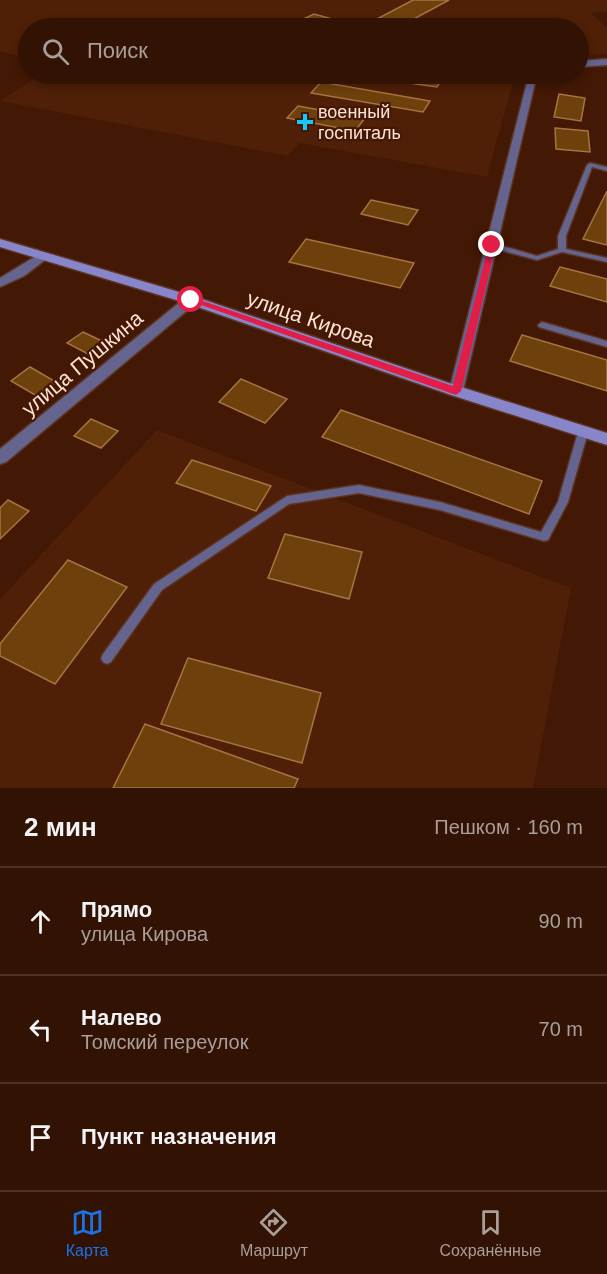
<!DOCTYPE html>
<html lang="ru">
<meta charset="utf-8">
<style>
body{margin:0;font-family:Arial,sans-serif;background:#3d2012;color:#f1f3f6}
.stop{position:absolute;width:18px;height:18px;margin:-14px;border:4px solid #e11d48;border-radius:50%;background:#fff}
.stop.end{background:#e11d48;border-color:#fff;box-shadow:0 2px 6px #0008}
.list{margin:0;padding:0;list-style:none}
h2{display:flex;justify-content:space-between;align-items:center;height:78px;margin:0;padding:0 24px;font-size:26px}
h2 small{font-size:20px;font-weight:400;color:#a89e9a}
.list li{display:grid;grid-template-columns:39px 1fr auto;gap:18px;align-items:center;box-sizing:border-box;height:108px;padding:0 24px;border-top:2px solid #4d3225}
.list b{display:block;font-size:22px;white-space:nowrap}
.list p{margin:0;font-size:20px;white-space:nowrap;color:#a89e9a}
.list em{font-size:20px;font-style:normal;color:#a89e9a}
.icon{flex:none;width:33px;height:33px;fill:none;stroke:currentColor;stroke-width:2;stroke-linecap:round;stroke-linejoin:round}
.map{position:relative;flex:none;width:607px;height:788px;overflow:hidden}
.search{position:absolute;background:#321203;box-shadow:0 3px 9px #0003;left:18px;right:18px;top:18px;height:66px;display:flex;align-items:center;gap:15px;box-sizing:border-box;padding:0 21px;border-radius:33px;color:#a89e9a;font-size:22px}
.sheet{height:402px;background:#321203}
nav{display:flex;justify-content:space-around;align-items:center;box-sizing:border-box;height:84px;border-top:2px solid #4d3225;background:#321203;font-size:16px;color:#a89e9a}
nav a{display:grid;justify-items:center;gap:3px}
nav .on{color:#1a73e8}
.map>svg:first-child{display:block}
.built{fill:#4f1f07}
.building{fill:#6e410c;stroke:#a67342;stroke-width:1.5}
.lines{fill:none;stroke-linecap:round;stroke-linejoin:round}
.lane-casing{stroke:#5d3421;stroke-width:3}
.street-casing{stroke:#5d3421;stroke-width:3}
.secondary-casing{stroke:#5d3421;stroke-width:3}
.lane{fill:#64648f;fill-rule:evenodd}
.street{fill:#64648f;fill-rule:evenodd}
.secondary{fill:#8786ca;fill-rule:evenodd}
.route{fill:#e11d48}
.poi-dot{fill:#12cafb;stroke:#431804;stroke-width:2}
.labels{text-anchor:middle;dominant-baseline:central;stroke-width:4.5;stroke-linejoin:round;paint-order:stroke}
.far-poi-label{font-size:18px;fill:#ffe1d5;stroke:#431804;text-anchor:start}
.street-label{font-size:21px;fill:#ffe1d5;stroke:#431804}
</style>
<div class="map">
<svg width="607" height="788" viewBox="0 0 607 788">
<rect width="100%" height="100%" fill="#431804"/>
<path class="built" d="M0,0h607v12l-16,1 16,14v27l-28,2 -1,-28h-550v31l-28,-8z
M41,74h474l-28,103 -187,-34 -12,13 -288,-55z
M157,430l414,158 -38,200h-533v-189z"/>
<path class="building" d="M413,0h36l-52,28h-71l-27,-7 15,-7 48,13z
M376,74h34l33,4 -6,9 -64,-9z
M321,82l109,19 -7,11 -112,-19z
M559,94l26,4 -4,23 -27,-4z
M298,106l67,12 -10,13 -68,-13z
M555,128l33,3 2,21 -34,-3z
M607,191v54l-24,-6z
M371,200l47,10 -10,15 -47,-11z
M306,239l108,24 -14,25 -111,-26z
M560,267l47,12v23l-57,-16z
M83,332l25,12 -16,12 -25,-13z
M522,335l85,25v31l-97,-30z
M30,367l26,15 -19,14 -26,-15z
M241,379l46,20 -22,24 -46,-21z
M341,410l201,71 -13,33 -207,-77z
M91,419l27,12 -17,17 -27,-12z
M192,460l79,26 -15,25 -80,-28z
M8,500l21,11 -29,28v-31z
M285,534l77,18 -13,47 -81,-21z
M68,560l59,27 -72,97 -55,-28v-12z
M188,658l133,35 -19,70 -141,-39z
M145,724l153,55 -4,9h-181z"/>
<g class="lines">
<g class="lane-casing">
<path id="lane" d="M590,163l17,4v4l-15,-4 -26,69v13l41,9v4l-45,-10 -25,8 -48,-13v-4h3l45,13 21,-7v-13l29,-71z
M542,322l65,19v6l-68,-20 -1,-2z
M583,429l3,1 2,2 -20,70 -20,38 -4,1 -104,-31 -81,-17 -70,11 -127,86 -51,72 -4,2 -4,-2 -2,-4 2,-4 51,-70 133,-88 72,-11 81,17 101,30 17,-30 20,-70 2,-2z"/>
</g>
<g class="street-casing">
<path id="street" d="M607,59v6l-29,2v-6z
M529,74h8l-74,317 -7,5 -7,-5z
M41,253l6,4 -2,3 -21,16 -24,11v-9z
M191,296l5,1 2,3 -2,3 -190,159 -6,2v-15l186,-152z"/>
</g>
<g class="secondary-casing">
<path id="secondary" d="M0,239l196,58 265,90 146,46v12l-156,-50 -265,-92 -186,-56z"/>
</g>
<use href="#lane" class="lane"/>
<use href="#street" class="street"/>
<use href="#secondary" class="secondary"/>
</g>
<path class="route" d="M489,244l7,1 -35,146 -5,4 -269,-95 7,-2 259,88z"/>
<path class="poi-dot" d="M302 113h6v6h6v6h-6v6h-6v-6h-6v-6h6z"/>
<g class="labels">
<g class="far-poi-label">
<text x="318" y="112">военный<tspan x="318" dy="21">госпиталь</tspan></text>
</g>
<g class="street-label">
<text transform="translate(311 319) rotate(19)">улица Кирова</text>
<text transform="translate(82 363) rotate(-40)">улица Пушкина</text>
</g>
</g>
</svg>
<div class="stop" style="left:191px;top:300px"></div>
<div class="stop end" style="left:492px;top:245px"></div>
<div class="search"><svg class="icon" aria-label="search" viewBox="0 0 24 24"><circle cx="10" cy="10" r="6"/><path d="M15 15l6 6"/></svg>Поиск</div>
</div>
<section class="sheet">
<h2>2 мин<small>Пешком · 160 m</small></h2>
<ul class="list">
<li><svg class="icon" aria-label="ahead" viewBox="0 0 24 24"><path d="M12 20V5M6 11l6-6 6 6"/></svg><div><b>Прямо</b><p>улица Кирова</p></div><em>90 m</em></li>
<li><svg class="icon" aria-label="left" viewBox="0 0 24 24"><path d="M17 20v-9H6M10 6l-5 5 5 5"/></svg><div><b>Налево</b><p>Томский переулок</p></div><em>70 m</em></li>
<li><svg class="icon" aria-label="arrive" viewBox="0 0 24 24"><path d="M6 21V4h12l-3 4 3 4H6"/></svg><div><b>Пункт назначения</b></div></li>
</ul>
</section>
<nav>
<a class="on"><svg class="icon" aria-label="map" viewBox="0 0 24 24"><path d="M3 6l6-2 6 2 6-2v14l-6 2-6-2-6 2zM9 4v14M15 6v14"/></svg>Карта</a>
<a><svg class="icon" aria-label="directions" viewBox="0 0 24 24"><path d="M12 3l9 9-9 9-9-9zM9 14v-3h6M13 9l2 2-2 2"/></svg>Маршрут</a>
<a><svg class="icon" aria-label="saved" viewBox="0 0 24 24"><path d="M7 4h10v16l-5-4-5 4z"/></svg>Сохранённые</a>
</nav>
